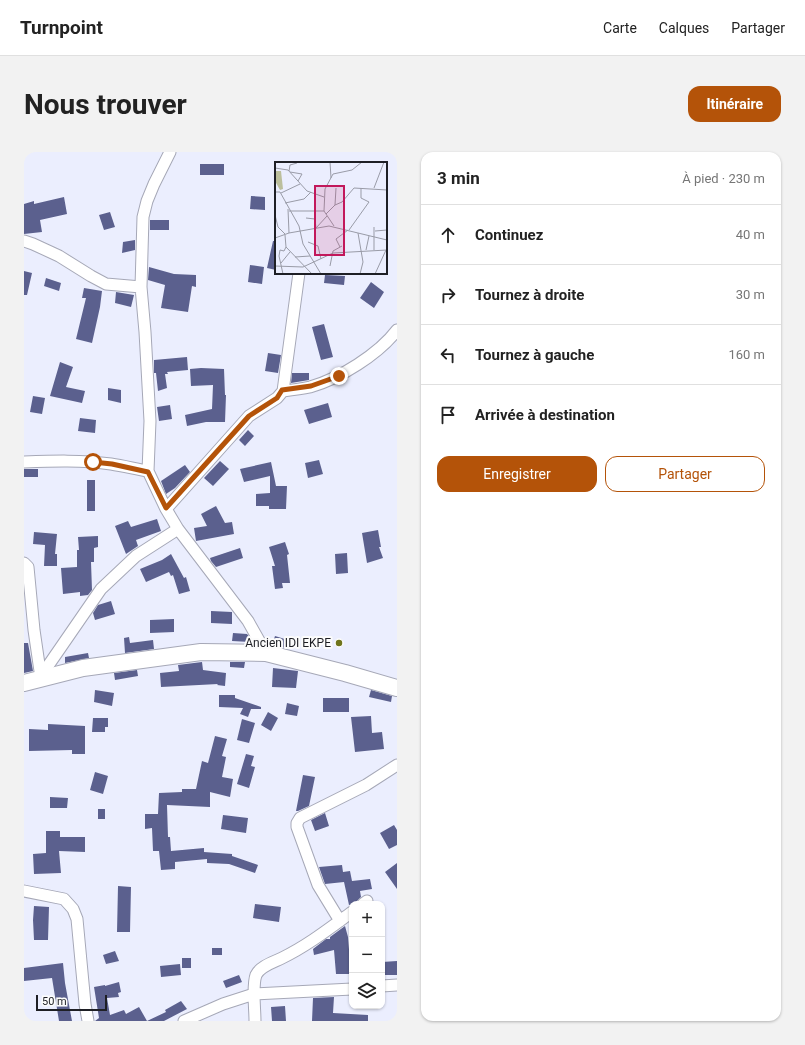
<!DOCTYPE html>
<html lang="fr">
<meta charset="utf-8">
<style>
body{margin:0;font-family:Roboto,sans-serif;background:#f2f2f2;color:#222}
.controls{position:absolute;right:12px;bottom:12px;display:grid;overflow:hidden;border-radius:8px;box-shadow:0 1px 3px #0004}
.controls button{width:36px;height:36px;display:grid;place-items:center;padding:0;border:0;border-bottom:1px solid #e0e0e0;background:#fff;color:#222;font:20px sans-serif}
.scale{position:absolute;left:12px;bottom:10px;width:71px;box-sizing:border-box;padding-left:4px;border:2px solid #1e1f25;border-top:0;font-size:11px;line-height:14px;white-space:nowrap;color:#1e1f25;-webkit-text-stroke:3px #fcfcfc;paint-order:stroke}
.stop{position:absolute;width:12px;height:12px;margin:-9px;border:3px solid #b45309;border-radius:50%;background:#fff}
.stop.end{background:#b45309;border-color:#fff;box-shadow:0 1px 4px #0008}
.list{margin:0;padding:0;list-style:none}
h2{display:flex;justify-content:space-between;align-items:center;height:52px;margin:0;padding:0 16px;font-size:17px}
h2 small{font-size:13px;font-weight:400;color:#767676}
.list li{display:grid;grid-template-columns:26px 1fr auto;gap:12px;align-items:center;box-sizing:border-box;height:60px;padding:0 16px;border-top:1px solid #e0e0e0}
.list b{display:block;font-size:15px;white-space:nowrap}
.list em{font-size:13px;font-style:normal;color:#767676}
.actions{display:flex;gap:8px;padding:12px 16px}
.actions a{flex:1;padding:9px 0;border:1px solid #b45309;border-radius:12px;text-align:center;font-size:14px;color:#b45309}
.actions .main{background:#b45309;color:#fff}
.icon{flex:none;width:22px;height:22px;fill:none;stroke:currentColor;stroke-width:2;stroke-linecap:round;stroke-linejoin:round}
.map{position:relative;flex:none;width:373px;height:869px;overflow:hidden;border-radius:12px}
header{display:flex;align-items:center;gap:24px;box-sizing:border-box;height:56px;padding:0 20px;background:#fff;border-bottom:1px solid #e0e0e0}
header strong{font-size:19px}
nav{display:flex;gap:22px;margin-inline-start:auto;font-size:14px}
.intro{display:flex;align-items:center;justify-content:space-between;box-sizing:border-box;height:96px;padding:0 24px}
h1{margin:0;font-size:28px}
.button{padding:10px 18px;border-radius:12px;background:#b45309;color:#fff;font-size:14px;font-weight:700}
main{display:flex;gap:24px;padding:0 24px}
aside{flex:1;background:#fff;border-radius:12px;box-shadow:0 1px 3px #0004}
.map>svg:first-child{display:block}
.building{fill:#5b608e}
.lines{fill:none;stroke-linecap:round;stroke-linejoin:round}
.street-casing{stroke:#a6a8b7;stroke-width:13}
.secondary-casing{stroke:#a6a8b7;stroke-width:18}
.street{stroke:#fff;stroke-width:11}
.secondary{stroke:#fff;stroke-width:16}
.route{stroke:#b45309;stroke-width:5}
.poi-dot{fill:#6f741b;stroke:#fcfcfc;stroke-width:1.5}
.labels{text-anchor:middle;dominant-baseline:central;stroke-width:4;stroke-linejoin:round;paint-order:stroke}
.poi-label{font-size:12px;fill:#1e1f25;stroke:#fcfcfc;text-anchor:end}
.inset-road{fill:none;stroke:#999ba7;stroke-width:1}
.view{fill:#c2185b;fill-opacity:0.15;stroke:#c2185b;stroke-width:2}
.inset-edge{fill:none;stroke:#1e1f25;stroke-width:2}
</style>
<header>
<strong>Turnpoint</strong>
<nav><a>Carte</a><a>Calques</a><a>Partager</a></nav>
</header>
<div class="intro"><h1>Nous trouver</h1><a class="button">Itinéraire</a></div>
<main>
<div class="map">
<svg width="373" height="869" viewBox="0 0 373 869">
<rect width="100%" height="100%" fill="#ebeefe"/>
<path class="building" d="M176,12h24v11h-24z
M227,44l14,1v13l-15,-1z
M40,45l3,17 -27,6 2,12 -18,2v-30l10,-3v3z
M86,60l5,15 -11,3 -5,-15z
M126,68h19v10h-19z
M111,88v10l-13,3 1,-11z
M249,89h3v29l-9,-2z
M226,113l14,2 -2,17 -14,-2z
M125,115l25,7 22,1v12l-4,-1 -4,26 -27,-4 4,-23 -17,-5z
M0,119l8,2 -5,22h-3z
M301,123l20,1 -1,9 -20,-2z
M22,126l15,5 -2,8 -15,-5z
M347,130l13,10 -10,16 -14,-10z
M60,136l18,3 -2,16 -8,36 -16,-4 10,-41h-4z
M92,140l18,3 -3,12 -16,-4z
M300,172l9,33 -12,3 -9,-33z
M244,201l13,2 -3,18 -13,-2z
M163,205l1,13 -21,2 1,2h-3l2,14 -9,3 -2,-18h-2v-13z
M36,210l13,5 -7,20 19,4 -3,12 -32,-7z
M177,216l23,1 1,26h1l-1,27h-19l-19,4 -2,-11 27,-6 1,-24 -22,1 -1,-17z
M268,221h17v7l-18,3z
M84,236l13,2v13l-13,-3z
M9,244l12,2 -3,16 -12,-2z
M304,251l4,14 -23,7 -5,-14z
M146,253l2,14 -13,2 -2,-14z
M56,266l16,2 -1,13 -17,-2z
M224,278l6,6 -9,10 -6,-6z
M295,308l4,14 -15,4 -3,-15z
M196,309l9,8 -16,17 -9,-8z
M247,310l5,24h11l-1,23h-17v-3h-13v-12l14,-1v-17l-26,6 -4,-13z
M161,313l5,7 -15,16 -9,6 -5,-13z
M0,317h14v8h-14z
M63,328h8v31h-8z
M192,354l9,17 7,-1 2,12 -38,7 -2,-13 13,-2 -6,-12z
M133,367l4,12 -25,9 2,6 -12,8 -11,-28 13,-5 3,6z
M354,378l3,17h-2l4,11 -16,5 -5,-30z
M10,380l23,2 -2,20h2v12h-13l1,-21 -12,-1z
M74,384v11l-4,1v14h-3l1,28 -4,5 -8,1v-4l-17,2 -2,-26 16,-1v-17h2l-1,-13z
M261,390l4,12 -2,1 3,28h-8l1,5 -8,1 -3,-23h3l-6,-19z
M216,396l3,10 -27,9 -5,-6 -1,-3z
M323,401l1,20 -12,1 -1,-20z
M147,402l13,24 2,-1 4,14 -11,3 -6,-19 -2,1 -2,-4 -23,10 -6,-13 22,-9z
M87,449l4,13 -20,6 -2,-7 5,-8z
M187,459l21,1v12l-21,-1z
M150,467v13l-24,1v-13z
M209,481l14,1 3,4v4l-18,-1z
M251,484l13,4 -2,8 -14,-3z
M105,485l1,6 23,-3 1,9 -29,4 -1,-15z
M0,491h4l5,28 -9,2z
M64,501l1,5 -24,5v-6z
M178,510l1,8 23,3 -1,13 -8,-1 1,-1 -57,3 -1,-14 19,-2 -1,-6z
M206,510h15l-1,6 -14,-1z
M249,516l25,3 -2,17 -24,-1z
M113,518l1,6 -23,4 -1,-7z
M71,538l19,3 -2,13 -18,-4z
M347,538l21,6 -1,6 -22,-5z
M195,543h16v3l26,9v2h-10l-3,8 -8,-3 3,-6 -24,-1z
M299,546h26v14h-26z
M263,551l12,3 -2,10 -12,-2z
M244,560l10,6 -7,13 -10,-6z
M347,564l1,17 10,-1 2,17 -29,3 -4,-35z
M69,566h15v9h-3v5h-13z
M218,567l13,4 -6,20 -12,-3z
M24,572l37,2v28h-13v-4l-43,1v-22l19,1z
M191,584l12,3 -5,17 4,1 -4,20 11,2 -3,18 -20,-5v15l-43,-2 1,32h2l1,14 33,-3v4l28,2v2l26,9 -3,8 -26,-9 -22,-1v-4l-32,3v7l-14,1 -2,-19h-6l-1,-23 -7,1v-15h13l1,-21 23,-1v-3h14l6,-28 6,2z
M222,602l8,2 -3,10 4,1 -6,21 -12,-4z
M71,620l13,4 -5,18 -13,-4z
M279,623l12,2 -6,29 -11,5h-2z
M26,645l18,1 -1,10h-17z
M74,657h7v10h-7z
M301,661l4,13 -14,5 -4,-11z
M199,663l25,3 -2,15 -25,-4z
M370,673l3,5v15l-8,4 -9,-16z
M22,679h14v6h25v15l-26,-1 2,22 -27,1 -1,-20 13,-1z
M373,711v26l-12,-17z
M318,713l1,7 7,-1 2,10 18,-2 2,10 -12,2 1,6 -4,4 -1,2 -7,2 -5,-23 -19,2 -6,-17z
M94,734l13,1 -1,45h-13z
M231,752l26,3 -2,15 -26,-4z
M10,754l15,1 -1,33h-14l-1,-20z
M321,774l3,11 3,37h-15l-2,-24 -20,5 -1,-6 13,-10h4v-2z
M188,796h10v7h-10z
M91,799l4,10 -13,3 -3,-9z
M158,806h9v10h-9z
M373,809v14h-15v-13z
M39,811l2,20 7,38h-13l-7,-43 -28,3v-13z
M156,812l1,11 -20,2 -1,-11z
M215,823l3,7 -16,6 -3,-7z
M95,830l2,10 -3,1 1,4 -12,1 3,17 14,-5 2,4 13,-7 8,14 19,-9 -1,-2 16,-9 6,8 -23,12h-69l4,-3 -5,-31 11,-2v1z
M310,845l-1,16 35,2v6h-56l1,-23z
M261,854l1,15h-14l-1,-14z"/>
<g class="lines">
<g class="street-casing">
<path id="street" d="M146,0l-16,32 -7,17 -4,16 -2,70 4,45 5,89 -2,50 18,38 12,20 70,92 18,32
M0,89l9,3 26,12 32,20 15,8 35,3
M259,239c9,-1 18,-2 27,-4 29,-8 69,-33 87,-57
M0,310c29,-1 58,-2 87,2 13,2 25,5 37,7
M142,357l83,-93 28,-18 6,-7 16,-118
M0,411l4,4 6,63 7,48
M17,524l60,-87 35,-33 42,-27
M0,739l40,8 9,10 4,10 8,85 3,17
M339,752l4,-3
M316,769l-22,-36 -21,-58v-4l3,-5 66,-33 31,-20
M358,834l15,-1
M160,869l39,-17 31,-10 98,-5
M231,869c0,-13 -3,-35 1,-46 4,-9 18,-13 26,-17 25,-12 48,-30 70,-46"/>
</g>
<g class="secondary-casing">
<path id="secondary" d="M0,531l59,-15 118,-16 65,1 79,20 52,15"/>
</g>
<use href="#street" class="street"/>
<use href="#secondary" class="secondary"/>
</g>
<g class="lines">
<path class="route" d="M69,310l19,2 36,8 18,36 83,-92 28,-18 5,-8 29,-4 28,-10"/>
</g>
<circle class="poi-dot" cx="315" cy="491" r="4"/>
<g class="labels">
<g class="poi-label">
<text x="307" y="491">Ancien IDI EKPE</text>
</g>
</g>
<g transform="translate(251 10)">
<rect width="112" height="112" fill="#ebeefe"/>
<path d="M0,9h6l2,18 -3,1 -5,-9z" fill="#bcbf9c"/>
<path class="inset-road" d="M55,0l1,16M0,6l13,2 19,21 17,6M14,9l1,-6 7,-2M15,10l12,2 -4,7M99,26l10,-26M0,30h5l19,34 4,18 18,30M6,31l19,-9M10,41l19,-4 7,-7M60,43l7,-3 12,-14 33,2M13,47l1,24M14,49h35M51,52l9,-9 1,-17M0,53l3,12 7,7M31,56l9,1 1,9M59,64l-10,-15 1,-22 8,-15 19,-4 10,-8M41,66l11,-12M74,68l20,-28 -8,-4v-10M100,69l12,-1M83,71l5,29 -3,12M10,73l1,12 26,27M0,76l14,-5 40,-7 58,14M33,80l10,4 3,13M65,85l-4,-8 12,-9M91,88l3,-14M99,88v-23M20,95l15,-1M6,101l9,-11M0,104l28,1 30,-14 54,-3M55,104l3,-15 9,-5M8,112l-4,-18 1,-6 4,1 2,-4M100,112l11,-24"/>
<path class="view" d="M40,24h29v69h-29z"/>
<rect width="112" height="112" class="inset-edge"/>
</g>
</svg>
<div class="controls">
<button>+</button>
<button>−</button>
<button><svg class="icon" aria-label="layers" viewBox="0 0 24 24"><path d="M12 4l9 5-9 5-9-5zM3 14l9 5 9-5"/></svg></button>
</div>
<div class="scale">50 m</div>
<div class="stop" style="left:69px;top:310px"></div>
<div class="stop end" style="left:315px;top:224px"></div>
</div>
<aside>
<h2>3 min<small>À pied · 230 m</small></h2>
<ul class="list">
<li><svg class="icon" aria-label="ahead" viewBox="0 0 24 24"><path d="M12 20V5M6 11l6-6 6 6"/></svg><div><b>Continuez</b></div><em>40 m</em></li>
<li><svg class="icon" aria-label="right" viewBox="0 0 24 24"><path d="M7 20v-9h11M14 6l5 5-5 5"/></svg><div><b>Tournez à droite</b></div><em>30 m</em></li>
<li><svg class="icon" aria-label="left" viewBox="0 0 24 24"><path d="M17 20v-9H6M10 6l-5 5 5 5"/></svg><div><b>Tournez à gauche</b></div><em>160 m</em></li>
<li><svg class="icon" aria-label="arrive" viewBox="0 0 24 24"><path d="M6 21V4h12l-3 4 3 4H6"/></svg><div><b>Arrivée à destination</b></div></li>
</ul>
<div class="actions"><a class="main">Enregistrer</a><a>Partager</a></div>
</aside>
</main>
